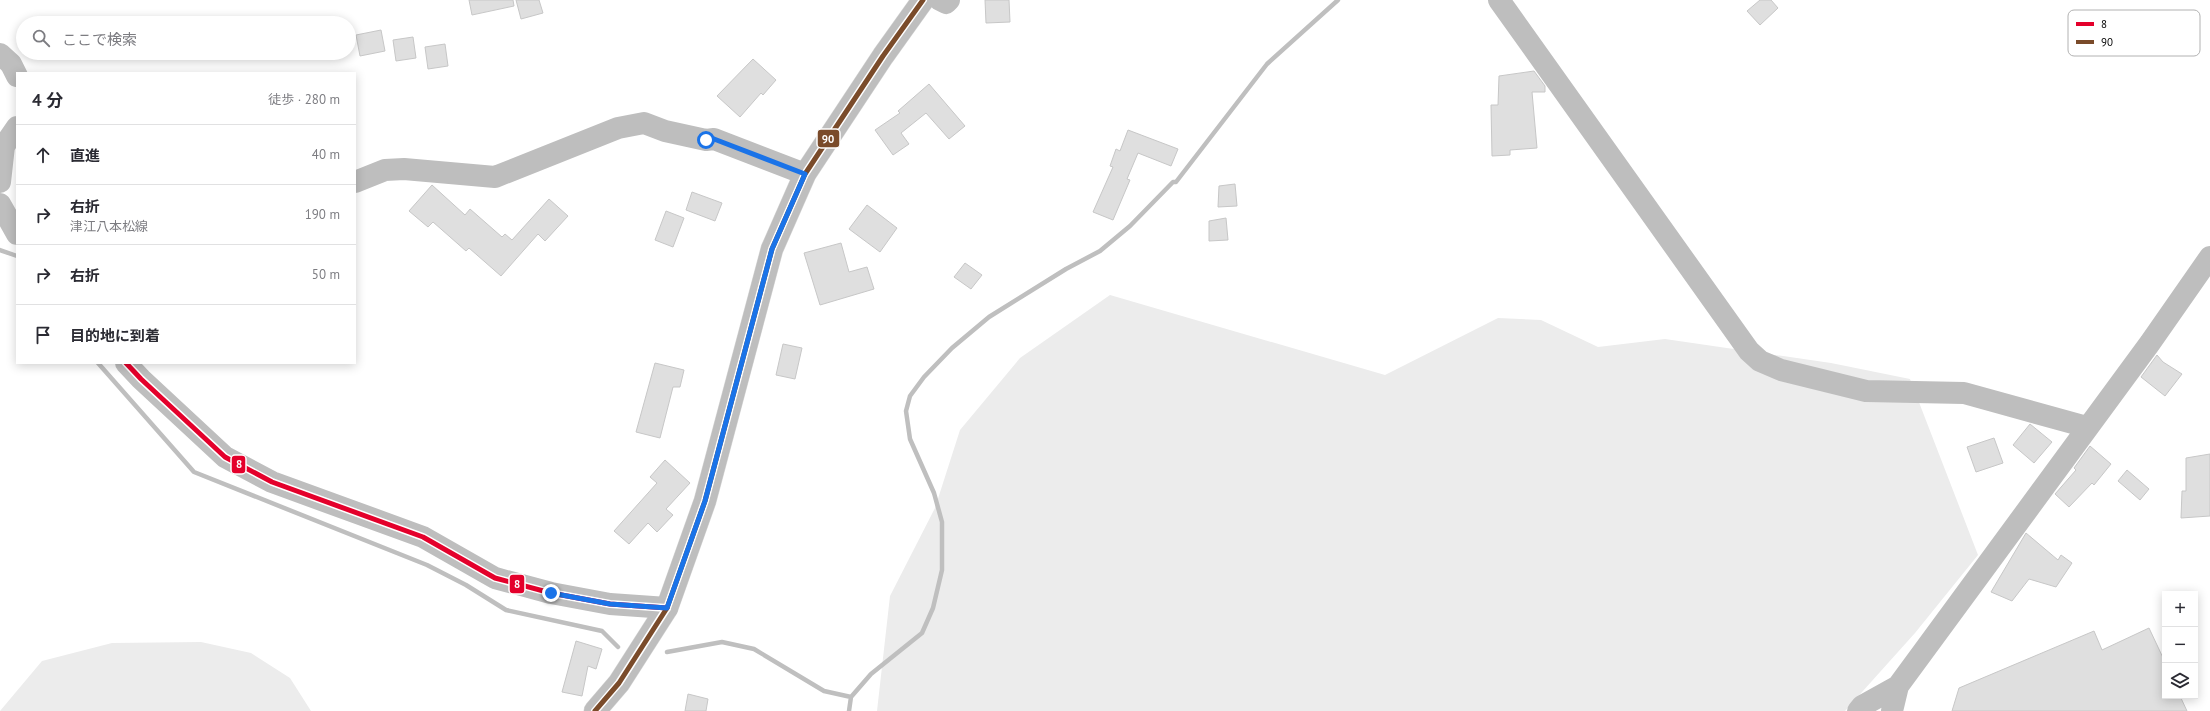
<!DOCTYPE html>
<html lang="ja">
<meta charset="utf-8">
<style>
body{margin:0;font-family:"PT Sans","Noto Sans JP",sans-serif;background:#f2f2f3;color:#2b2b33}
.controls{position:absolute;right:12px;bottom:12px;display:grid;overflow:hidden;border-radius:0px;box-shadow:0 2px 10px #0003}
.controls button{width:36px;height:36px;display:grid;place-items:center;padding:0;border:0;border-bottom:1px solid #e1e1e2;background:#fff;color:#2b2b33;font:20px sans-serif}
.stop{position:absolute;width:12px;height:12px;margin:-9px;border:3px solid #1a73e8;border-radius:50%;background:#fff}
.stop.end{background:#1a73e8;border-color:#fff;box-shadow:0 1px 4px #0008}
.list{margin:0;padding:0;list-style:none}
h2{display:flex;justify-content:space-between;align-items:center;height:52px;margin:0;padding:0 16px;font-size:17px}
h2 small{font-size:13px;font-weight:400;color:#7c7c81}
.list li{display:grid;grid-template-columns:26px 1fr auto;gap:12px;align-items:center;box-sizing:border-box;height:60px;padding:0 16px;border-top:1px solid #e1e1e2}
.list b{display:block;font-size:15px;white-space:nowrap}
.list p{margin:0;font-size:13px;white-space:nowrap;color:#7c7c81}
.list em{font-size:13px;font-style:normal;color:#7c7c81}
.icon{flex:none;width:22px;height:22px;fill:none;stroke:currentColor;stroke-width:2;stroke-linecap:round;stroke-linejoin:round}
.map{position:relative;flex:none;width:2210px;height:711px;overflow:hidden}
.search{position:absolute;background:#fff;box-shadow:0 2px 10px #0003;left:16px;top:16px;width:340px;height:44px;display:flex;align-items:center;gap:10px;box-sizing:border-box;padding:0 14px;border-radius:22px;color:#7c7c81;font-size:15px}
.panel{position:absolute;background:#fff;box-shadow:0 2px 10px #0003;left:16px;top:72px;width:340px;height:292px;border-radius:0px}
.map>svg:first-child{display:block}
.green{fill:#ececec}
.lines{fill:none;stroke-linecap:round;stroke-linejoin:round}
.stream{stroke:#bfbfbf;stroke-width:4.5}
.building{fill:#dfdfdf;stroke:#c7c7c7}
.major-casing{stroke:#dbdbdb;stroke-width:23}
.minor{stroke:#bebebe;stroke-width:22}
.major{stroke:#bebebe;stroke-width:22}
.bus-1-casing{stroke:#fff;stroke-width:8}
.bus-2-casing{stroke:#fff;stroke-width:8}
.bus-1{stroke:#e4002b;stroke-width:5}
.bus-2{stroke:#7a4b2a;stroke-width:5}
.route{stroke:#1a73e8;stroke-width:5}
.key{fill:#fff;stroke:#b2b2b2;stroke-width:1}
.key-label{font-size:11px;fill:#000}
.line-badge{stroke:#fff;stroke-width:1.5}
.badge-label{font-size:11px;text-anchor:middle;font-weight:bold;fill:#fff}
</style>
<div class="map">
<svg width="2210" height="711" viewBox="0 0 2210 711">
<rect width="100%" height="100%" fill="#fff"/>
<path class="green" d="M1110,295l275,80 113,-57 43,2 57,27 67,-8 166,24 79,16 68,176 -63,78 -70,78h-968l13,-115 45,-88 25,-78 60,-72z
M201,642l50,11 39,25 21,33h-311l42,-50 70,-18z"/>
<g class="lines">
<path class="stream" d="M0,250l17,6
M98,363l96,109 233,93 39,20 40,25 96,21 16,16
M667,652l55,-10 32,7 70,42 27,6
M849,711l2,-14 20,-23 51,-41 11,-25 9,-38v-48l-8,-29 -24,-54 -4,-28 4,-15 14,-19 28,-29 37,-31 77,-48 34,-18 30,-25 43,-44h3l91,-118 71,-64"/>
</g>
<path class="building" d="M469,0h44l1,6 -42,9z
M516,0h23l4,13 -22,6z
M985,0h24l1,22 -24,1z
M1760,0h11l7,8 -18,17 -13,-14z
M381,30l4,21 -25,5 -4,-21z
M413,37l3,21 -20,3 -3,-21z
M445,44l3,22 -20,3 -3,-22z
M753,59l23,21 -13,15 -2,-2 -21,24 -23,-21z
M1534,71l11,15v6h-13l5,56 -27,2v5l-18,1 -1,-51h7l1,-29z
M929,84l36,42 -16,13 -23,-26 -25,20 8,11 -16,11 -18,-25 25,-17 -2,-2z
M1128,130l50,19 -7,17 -33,-13 -11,26 3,1 -17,40 -20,-8 20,-45 -3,-1 6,-17 4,2z
M1235,184l2,22 -19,1 1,-21z
M432,185l33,30 5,-6 32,28 3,-3 7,6 37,-41 19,17 -23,25 -7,-7 -37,42 -32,-28 -3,3 -33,-29 -5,5 -19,-16z
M692,192l30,11 -7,18 -29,-11z
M867,205l30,23 -17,24 -31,-23z
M666,211l18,7 -11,29 -18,-7z
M1226,218l2,22 -19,1v-20z
M841,243l8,29 18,-5 7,22 -54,16 -16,-52z
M965,263l17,12 -11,14 -17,-12z
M783,344l19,4 -7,31 -19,-4z
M2157,355l6,7 19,12 -17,22 -24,-19z
M655,363l29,7 -4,17h-7l-13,51 -24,-6z
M2030,424l22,18 -18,21 -21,-18z
M1994,438l9,25 -27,9 -9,-25z
M2090,446l21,18 -17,21 -2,-2 -23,24 -14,-13 21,-24 -2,-2z
M2210,454v62l-29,2 1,-27h4v-33z
M665,460l25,23 -24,26 7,6 -16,17 -9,-9 -19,21 -15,-13 43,-48 -7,-6z
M2127,470l22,19 -9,11 -22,-19z
M2026,533l32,27 3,-5 11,8 -16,24 -27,-8 -17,22 -21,-9z
M2149,628l16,34v34h15l7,15h-235l7,-23 135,-57 8,19z
M576,641l26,8 -6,20 -8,-3 -6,30 -20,-4z
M688,694l20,5 -2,12h-21z"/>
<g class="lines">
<g class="major-casing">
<path id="major" d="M595,711l24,-28 48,-75 38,-107 67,-252 33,-75 78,-118 40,-56"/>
</g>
<path class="minor" d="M940,0l6,3 3,-3
M1499,0l250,351 11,10 21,9 85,21 98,2 123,34
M0,54l11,10 6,12
M0,182l4,-36 13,-19
M355,182l30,-12 19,-1 91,8 123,-49 26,-5 21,8 41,9 8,-1 91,35
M0,204l17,30
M126,363l15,16 84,78 47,25 151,55 72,41 56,15 59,11 57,4
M1858,711l4,-5 36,-20
M1892,711l6,-25 252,-343 60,-86"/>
<use href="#major" class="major"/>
<g class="bus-1-casing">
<path id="bus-1" d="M126,363l15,16 84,78 47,25 151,55 72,41 56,15 59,11 57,4"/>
</g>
<g class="bus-2-casing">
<path id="bus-2" d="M595,711l24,-28 48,-75 38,-107 67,-252 33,-75 78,-118 40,-56"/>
</g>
<use href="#bus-1" class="bus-1"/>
<use href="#bus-2" class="bus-2"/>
</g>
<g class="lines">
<path class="route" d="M551,593l59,11 57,4 38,-107 67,-252 33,-75 -91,-35 -8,1"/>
</g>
<rect x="2068" y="10" width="132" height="46" rx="6" class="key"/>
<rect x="2076" y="22" width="18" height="4" fill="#e4002b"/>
<rect x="2076" y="40" width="18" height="4" fill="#7a4b2a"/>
<g class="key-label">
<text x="2101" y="28">8</text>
<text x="2101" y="46">90</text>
</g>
<g class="line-badge">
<rect x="817" y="129" width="23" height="19" rx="4" fill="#7a4b2a"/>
<rect x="231" y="455" width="15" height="19" rx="4" fill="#e4002b"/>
<rect x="509" y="574" width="16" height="20" rx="4" fill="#e4002b"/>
</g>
<g class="badge-label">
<text x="828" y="143">90</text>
<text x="239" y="468">8</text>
<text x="517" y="588">8</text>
</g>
</svg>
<div class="controls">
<button>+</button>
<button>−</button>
<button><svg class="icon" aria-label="layers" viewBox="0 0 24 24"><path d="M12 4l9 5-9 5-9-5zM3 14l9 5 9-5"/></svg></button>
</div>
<div class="stop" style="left:706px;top:140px"></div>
<div class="stop end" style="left:551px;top:593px"></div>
<div class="search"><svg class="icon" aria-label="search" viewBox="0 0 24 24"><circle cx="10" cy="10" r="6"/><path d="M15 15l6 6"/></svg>ここで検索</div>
<section class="panel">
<h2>4 分<small>徒歩 · 280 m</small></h2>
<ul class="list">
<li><svg class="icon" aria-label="ahead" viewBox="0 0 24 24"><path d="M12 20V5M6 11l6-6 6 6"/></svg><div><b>直進</b></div><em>40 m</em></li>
<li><svg class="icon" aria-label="right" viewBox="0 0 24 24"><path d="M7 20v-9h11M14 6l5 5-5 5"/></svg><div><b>右折</b><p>津江八本松線</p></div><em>190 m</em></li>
<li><svg class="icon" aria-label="right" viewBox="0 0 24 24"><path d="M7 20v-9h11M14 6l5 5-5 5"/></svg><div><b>右折</b></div><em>50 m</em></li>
<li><svg class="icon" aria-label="arrive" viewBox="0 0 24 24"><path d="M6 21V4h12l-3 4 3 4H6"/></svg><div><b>目的地に到着</b></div></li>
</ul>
</section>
</div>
